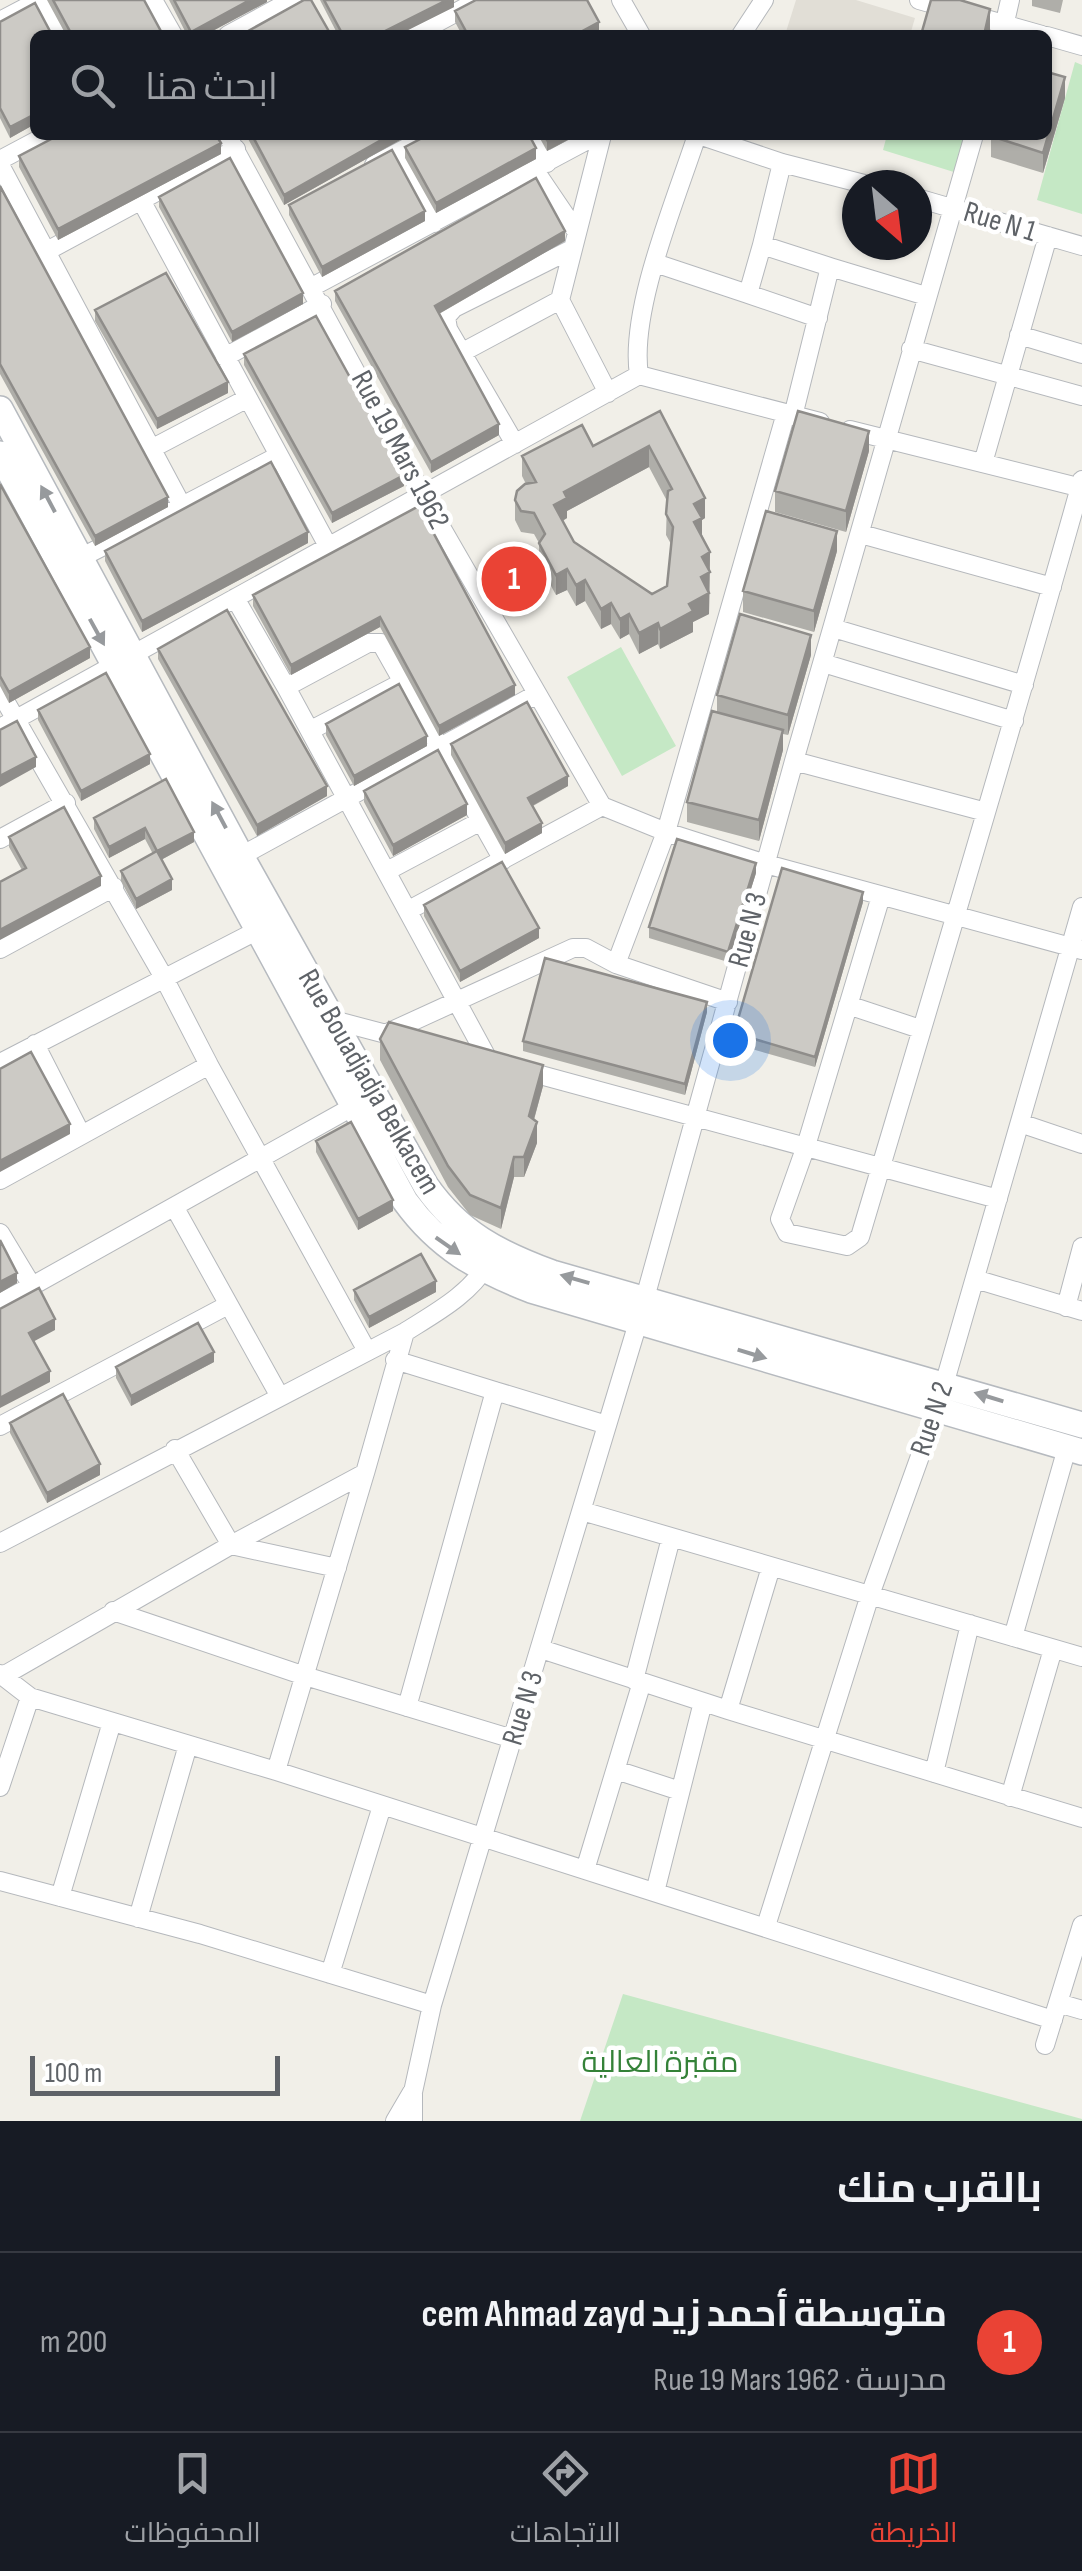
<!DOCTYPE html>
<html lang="ar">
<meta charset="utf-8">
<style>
body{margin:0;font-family:"Sofia Sans Condensed",Cairo,sans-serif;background:#242831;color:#f1f3f6;direction:rtl}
.compass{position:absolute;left:842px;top:170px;width:90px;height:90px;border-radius:50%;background:#171b24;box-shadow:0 2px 8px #0004;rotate:152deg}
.scale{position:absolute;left:30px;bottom:25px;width:250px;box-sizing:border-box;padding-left:10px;border:5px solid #5f6368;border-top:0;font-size:28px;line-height:35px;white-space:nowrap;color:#5f6368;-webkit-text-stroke:8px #fff;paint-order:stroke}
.you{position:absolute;left:730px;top:1040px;width:35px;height:35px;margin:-25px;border:8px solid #fff;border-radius:50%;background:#1a73e8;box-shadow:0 0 0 15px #1a73e833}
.badge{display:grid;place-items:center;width:65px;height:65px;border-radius:50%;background:#ea4335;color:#fff;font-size:32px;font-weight:700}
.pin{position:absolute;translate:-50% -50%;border:5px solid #fff;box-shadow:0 2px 10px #0006}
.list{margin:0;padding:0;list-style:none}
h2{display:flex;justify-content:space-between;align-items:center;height:130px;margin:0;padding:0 40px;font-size:42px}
h2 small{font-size:32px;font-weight:400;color:#9ea1a6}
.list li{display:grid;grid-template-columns:65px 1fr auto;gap:30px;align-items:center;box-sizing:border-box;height:180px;padding:0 40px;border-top:2px solid #363941}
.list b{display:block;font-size:38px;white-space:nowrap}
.list p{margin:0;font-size:32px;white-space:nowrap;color:#9ea1a6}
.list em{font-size:32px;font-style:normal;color:#9ea1a6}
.icon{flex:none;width:55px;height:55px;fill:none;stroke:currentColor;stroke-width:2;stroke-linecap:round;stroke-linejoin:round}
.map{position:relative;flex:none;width:1082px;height:2121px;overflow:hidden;direction:ltr}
.search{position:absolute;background:#171b24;box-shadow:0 2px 8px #0004;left:30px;right:30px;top:30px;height:110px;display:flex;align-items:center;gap:25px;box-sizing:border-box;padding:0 35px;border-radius:15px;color:#9ea1a6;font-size:38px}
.sheet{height:310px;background:#171b24}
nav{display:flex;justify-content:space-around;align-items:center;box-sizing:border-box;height:140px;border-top:2px solid #363941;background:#171b24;font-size:28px;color:#9ea1a6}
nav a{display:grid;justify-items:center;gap:5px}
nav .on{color:#ea4335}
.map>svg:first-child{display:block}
.education{fill:#e1ded6}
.green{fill:#c5e8c5}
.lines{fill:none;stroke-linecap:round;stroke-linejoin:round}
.street-casing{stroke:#b5b8bc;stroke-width:20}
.secondary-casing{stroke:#b6babf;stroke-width:28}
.street{stroke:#fff;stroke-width:18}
.secondary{stroke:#fff;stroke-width:25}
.wall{fill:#afaea9;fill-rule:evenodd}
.shaded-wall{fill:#8f8d8a}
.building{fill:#cccac5;stroke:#8f8d8a;stroke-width:2.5;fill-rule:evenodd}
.oneway{fill:#979a9d}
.labels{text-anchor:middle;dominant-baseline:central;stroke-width:9;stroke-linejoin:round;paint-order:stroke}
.street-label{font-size:30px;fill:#5f6368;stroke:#fff}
.park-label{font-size:30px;fill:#348238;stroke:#fff}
</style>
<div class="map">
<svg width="1082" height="2121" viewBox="0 0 1082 2121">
<rect width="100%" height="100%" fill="#f1efe8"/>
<path class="education" d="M796,0h60l59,18 -5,17h-125z"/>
<path class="green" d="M1075,62l7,3v149l-45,-14z
M887,135h80l-10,38 -74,-23z
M621,647l55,99 -54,30 -55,-99z
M623,1994l459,125v2h-502z"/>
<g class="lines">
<g class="street-casing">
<path id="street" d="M38,0l19,35
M153,0l20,35
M621,0l20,35
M919,0l123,35
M0,21l38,-20
M228,35l64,-35
M414,35l65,-35
M741,35l23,-35
M1002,35l8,-35
M1047,36l35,10
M227,135l195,359 180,312 64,26 100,32 316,86
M532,135l15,28
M699,135l83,28 86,22
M395,154l39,69
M0,160l47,-25
M782,163l-20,82 68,22 -37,149
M0,165l182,341 -102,52
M374,165l57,-30
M534,169l42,62
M917,198l165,48
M142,202l186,344
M47,251l189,-102
M655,263l93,31 14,-49
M830,267l96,29
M312,287l285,-152
M748,294l70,24
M560,300l48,93
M1019,335l63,19
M911,349l171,47
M461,353l99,-53 42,-165
M225,357l97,-53
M639,375c-10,-65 37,-175 58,-240
M850,430l232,58
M515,444l-67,-115 -2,-12 8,-9 118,-59
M151,449l97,-51
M983,463l65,-227
M182,506l96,-50
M861,534l191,53
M235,598l51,89 82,-44h13l122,217
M833,628l191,57
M823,663l191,58
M286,687l203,374
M0,692l163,284 46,89 158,286
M0,728l639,-353 181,47
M311,730l92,-48
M794,761l192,51
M0,839l66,-36
M241,856l296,-162
M387,871l94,-50
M881,896l-75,250 -26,73 7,14 60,13 13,-9c75,-252 151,-504 222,-757
M409,910l193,-104
M0,949l114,-62
M616,964l50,-132 120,-419
M848,1005l72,24
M333,1020l72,19
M385,1034l188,-86h13l30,16 112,38
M35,1044l46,90
M0,1063l266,-137
M522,1070l476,129
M1020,1123l62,21
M0,1180l209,-115
M175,1208l104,187
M0,1233l32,53 322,-180
M975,1279l107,32
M0,1303l32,-17
M1066,1307l16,-60
M395,1360l100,31
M0,1426l228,-121
M175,1449l56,96 106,23
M582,1511l500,146
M0,1543l405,-211c32,-20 66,-38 85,-72
M113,1611l192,65 208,63
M1013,1637l54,-189
M541,1649l187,61 354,108
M0,1674l30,23 246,74 777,249
M3,1676l228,-131 134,-72 40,-141
M634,1680l37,-142
M407,1707l88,-316 112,34
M728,1710l43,-143
M616,1770l64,21
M276,1771l89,-298
M934,1773l36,-149
M0,1787l30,-90
M1010,1797l43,-148
M585,1870l57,-188
M0,1881l200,53 232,71
M655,1892l48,-190
M60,1897l52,-175
M138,1918l50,-173
M766,1926l104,-331 67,-186 145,-502
M330,1974l52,-168
M1058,2003l24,7
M1045,2045l37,-120
M395,2121l17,-29
M413,2121v-29l19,-87 208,-689 154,-555 180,-626"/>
</g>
<g class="secondary-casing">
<path id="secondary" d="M0,409l241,447 185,330c34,48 72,67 126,87l530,152
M0,454l405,747c34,47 73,68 126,89l551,162"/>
</g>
<use href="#street" class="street"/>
<use href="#secondary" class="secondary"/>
</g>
<path class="wall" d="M47,0h97l19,35h-97z
M169,0h98v2l-62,33h-18z
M320,0h134v7l-56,28h-60z
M1032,0h31l-3,13 -28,-7z
M455,11l144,21 -5,3h-132l-7,-13z
M0,22l35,13v89l-25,14 -10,-20z
M1065,98l-22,75 -52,-16v-21z
M246,135h163l-125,70z
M538,135h39l-30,16z
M405,147l131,12 -100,54 -31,-55z
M221,154l-163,86 -39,-73v-11z
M0,186l168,321 -73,39 -95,-172z
M159,197l144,107 -71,38 -73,-135z
M289,205l136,16 -103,56 -33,-62z
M565,241l-126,73 60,121 -68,38 -96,-172v-10z
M95,310l133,83 -71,36 -62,-108z
M244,354l160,132 -72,37 -88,-158z
M660,411l45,107 -3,2v15l8,17 -1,62 -16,8v10l-33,17 -2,-5 -19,10 -10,-20 -9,5 -9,-15 -10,5 -16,-28 -9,5 -9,-16 -11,5 -17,-31v-21l-5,-9 -13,-2 -6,-12v-20l11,-16 -4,-8v-20l71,-10zM649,467l18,34 -1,34 5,9 -4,42 -15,8 -78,-52 -11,-21 4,-3v-7z
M869,451l-23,81 -71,-20v-21z
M0,484l90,174 -81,45 -9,-17z
M419,506l96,189 -76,41 -59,-109 -89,48 -38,-69v-11z
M308,543l-166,89 -37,-71v-10z
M837,551l-23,81 -71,-20v-21z
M158,649l169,147 -70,40 -99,-177z
M811,655l-23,80 -5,-1v16l-24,91 -72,-19v-20l30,-90v-17z
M38,710l112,54 -69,37 -43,-81z
M326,724l101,22 -73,40 -28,-51z
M451,744l117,42 -35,20 9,27 -37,21 -54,-99z
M166,779l28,63 -33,18 11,30 -36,19 -15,-28v-10l32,-17 -8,-15 -36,19 -15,-29v-11z
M364,791l103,24 -74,41 -29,-54z
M9,837l92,49 -79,-16 -13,-23z
M756,873l-28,89 -79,-24v-11z
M863,902l-48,165 -81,-23v-11z
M424,905l115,33 -79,44 -36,-66z
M707,1012l-22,83 -162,-44v-10z
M380,1039l163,47 -9,34 3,23 -13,34h-10l-13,52 -31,-14 -22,-28 -68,-127z
M316,1141l77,70 -35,19 -42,-78z
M354,1290l82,2 -67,36 -15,-28z
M214,1362l-83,44 -15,-28v-11z
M10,1423l90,52 -53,28 -37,-70z"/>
<path class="shaded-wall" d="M250,0h17v2l-62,33h-14v-3z
M447,0h7v7l-56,28h-21z
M990,9v26h-6z
M599,22v10l-5,3h-19z
M1065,77v21l-22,75v-20z
M35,114v10l-25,14v-11z
M390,135h19l-125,70v-10z
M557,135h20l-30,16v-11z
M221,143v11l-163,86v-11z
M536,148v11l-100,54v-10z
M425,211v10l-103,56v-10z
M565,231v10l-130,75v-10z
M303,293v11l-71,38v-10z
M228,382v11l-71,36v-10z
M499,424v11l-68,38v-11z
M869,431v20l-23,81v-21z
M649,446v21l-82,44v7l-13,7v-20l10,-13z
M404,475v11l-72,37v-10z
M168,497v10l-73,39v-10z
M705,498v20l-3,2v19l-8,3v-38z
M837,531v20l-23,81v-21z
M308,532v11l-166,89v-11z
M710,552l-1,62 -16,8v10l-33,17v-20l29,-25 13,-47z
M567,569v21l-11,5v-20z
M585,580v21l-9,5v-21z
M611,603v21l-10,5v-20z
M629,614v20l-9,5v-20z
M380,617v10l-89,48v-10z
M658,623v21l-19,10v-21z
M811,635v20l-23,80v-20z
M90,647v11l-81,45v-11z
M515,685v10l-76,41v-10z
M783,730v20l-24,91v-21z
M427,736v10l-73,40v-10z
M150,754v10l-69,37v-10z
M36,757v10l-36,20v-11z
M568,776v10l-40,22v-10z
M327,786v10l-70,40v-11z
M467,804v11l-74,41v-11z
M542,823v10l-37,21v-11z
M145,828v11l-36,19v-11z
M194,832v10l-37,20v-11z
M756,863v10l-28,89v-10z
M101,876v10l-101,54v-10z
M172,879v11l-36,19v-10z
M863,892v10l-48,165v-10z
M539,928v10l-79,44v-11z
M707,1002v10l-22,83v-11z
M543,1065v21l-14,51v-21z
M537,1122v21l-13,34v-20z
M70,1124v10l-70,38v-11z
M514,1157v20l-13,52v-21z
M393,1200v11l-35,19v-11z
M17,1273v10l-17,10v-11z
M436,1281v11l-67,36v-11z
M55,1319v11l-26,14v-11z
M214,1352v10l-83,44v-10z
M50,1371v11l-50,26v-10z
M100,1464v11l-53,28v-10z"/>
<path class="building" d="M53,0h91l19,35h-91z
M174,0h76l-59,32z
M304,0h7l20,35h-90z
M324,0h123l-70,35h-34z
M476,0h111l12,22 -24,13h-107l-13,-24z
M931,0h29l30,9 -6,26h-63z
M35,3l17,32h-17v79l-25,13 -10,-19v-86z
M1047,72l18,5 -22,76 -52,-17 56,-1z
M59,135h157l5,8 -163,86 -39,-73z
M252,135h138l-106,60z
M428,135h101l7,13 -100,55 -31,-56z
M544,135h13l-10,5z
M392,150l33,61 -103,56 -33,-62z
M230,158l73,135 -71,39 -73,-135z
M536,178l29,53 -130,75 64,118 -68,38 -96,-171z
M0,186l168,311 -73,39 -95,-172z
M166,273l62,109 -71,37 -62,-109z
M316,316l88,159 -72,38 -88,-159z
M660,411l45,87 -11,6 8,14 -8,4 16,30 -8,5 8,15 -9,5 8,16 -20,11 4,7 -33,18 -2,-6 -19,10 -10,-19 -9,5 -9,-16 -10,6 -16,-29 -9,5 -9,-16 -11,6 -17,-32 6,-9 -11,-21 -13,-2 -6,-11 2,-9 8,-7 11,-2 -14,-26 60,-31 11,21zM649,446l23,43 -4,2 -2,23 7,13 -6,59 -15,8 -78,-52 -20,-37 13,-7 -3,-6z
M798,411l71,20 -23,80 -71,-20z
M271,462l37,70 -166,89 -37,-70z
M0,484l90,163 -81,45 -9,-16z
M419,506l96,179 -76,41 -59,-109 -89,48 -38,-70z
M766,511l71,20 -23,80 -71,-20z
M227,610l100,176 -70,39 -99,-176z
M740,614l71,21 -23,80 -71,-20z
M106,673l44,81 -69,37 -43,-81z
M399,684l28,52 -73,40 -28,-52z
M527,702l41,74 -40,22 14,25 -37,20 -54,-99z
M712,711l71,19 -24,90 -72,-18z
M17,721l19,36 -36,19v-46z
M438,750l29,54 -74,41 -29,-54z
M166,779l28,53 -37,19 -12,-23 -36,19 -15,-29z
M64,807l37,69 -101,54v-48l26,-14 -17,-31z
M677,839l79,24 -28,89 -79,-25z
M157,851l15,28 -36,20 -15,-28z
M502,862l37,66 -79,43 -36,-66z
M782,868l81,24 -48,165 -81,-24z
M545,958l162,44 -22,82 -162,-43z
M389,1022l154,43 -14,51 8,6 -13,35h-10l-13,51 -31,-13 -22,-29 -68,-127z
M31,1052l39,72 -70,37v-92z
M351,1122l42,78 -35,19 -42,-78z
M0,1240l17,33 -17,9z
M421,1254l15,27 -67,36 -15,-27z
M39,1288l16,31 -26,14 21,38 -50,27v-89z
M198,1323l16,29 -83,44 -15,-29z
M63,1394l37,70 -53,29 -37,-70z"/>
<defs><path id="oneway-solid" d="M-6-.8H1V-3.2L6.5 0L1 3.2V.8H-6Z" transform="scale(2.5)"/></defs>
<g class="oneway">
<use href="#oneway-solid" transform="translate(48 499) rotate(-118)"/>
<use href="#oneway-solid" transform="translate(97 632) rotate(61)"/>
<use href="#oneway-solid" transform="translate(219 815) rotate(-118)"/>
<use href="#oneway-solid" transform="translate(448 1246) rotate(35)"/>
<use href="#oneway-solid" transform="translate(575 1279) rotate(-164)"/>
<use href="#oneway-solid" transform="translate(752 1354) rotate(17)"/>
<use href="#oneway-solid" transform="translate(989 1397) rotate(-163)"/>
</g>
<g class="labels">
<g class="street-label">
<text transform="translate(1000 222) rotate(17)">Rue N 1</text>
<text transform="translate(400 450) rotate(62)">Rue 19 Mars 1962</text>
<text transform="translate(748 930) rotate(-75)">Rue N 3</text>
<text transform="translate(369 1082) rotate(60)">Rue Bouadjadja Belkacem</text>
<text transform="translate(932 1419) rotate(-71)">Rue N 2</text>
<text transform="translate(523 1708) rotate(-73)">Rue N 3</text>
</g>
<g class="park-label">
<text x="660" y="2063">مقبرة العالية</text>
</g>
</g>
</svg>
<svg class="compass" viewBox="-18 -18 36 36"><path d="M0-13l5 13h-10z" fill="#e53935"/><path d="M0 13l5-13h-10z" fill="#9ea1a6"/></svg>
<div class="scale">100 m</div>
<div class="you"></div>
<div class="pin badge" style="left:514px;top:579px">1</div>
<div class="search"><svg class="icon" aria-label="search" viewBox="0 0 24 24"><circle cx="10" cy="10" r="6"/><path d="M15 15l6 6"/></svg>ابحث هنا</div>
</div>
<section class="sheet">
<h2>بالقرب منك<small></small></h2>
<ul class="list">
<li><span class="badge">1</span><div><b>متوسطة أحمد زيد cem Ahmad zayd</b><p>مدرسة · Rue 19 Mars 1962</p></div><em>200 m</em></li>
</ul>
</section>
<nav>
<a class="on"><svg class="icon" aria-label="map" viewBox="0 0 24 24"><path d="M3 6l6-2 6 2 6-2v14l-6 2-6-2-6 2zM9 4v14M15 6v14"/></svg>الخريطة</a>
<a><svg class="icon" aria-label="directions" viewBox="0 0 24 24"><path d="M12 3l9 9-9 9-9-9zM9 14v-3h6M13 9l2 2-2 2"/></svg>الاتجاهات</a>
<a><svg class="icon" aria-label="saved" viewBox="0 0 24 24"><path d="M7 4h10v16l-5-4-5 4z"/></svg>المحفوظات</a>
</nav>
